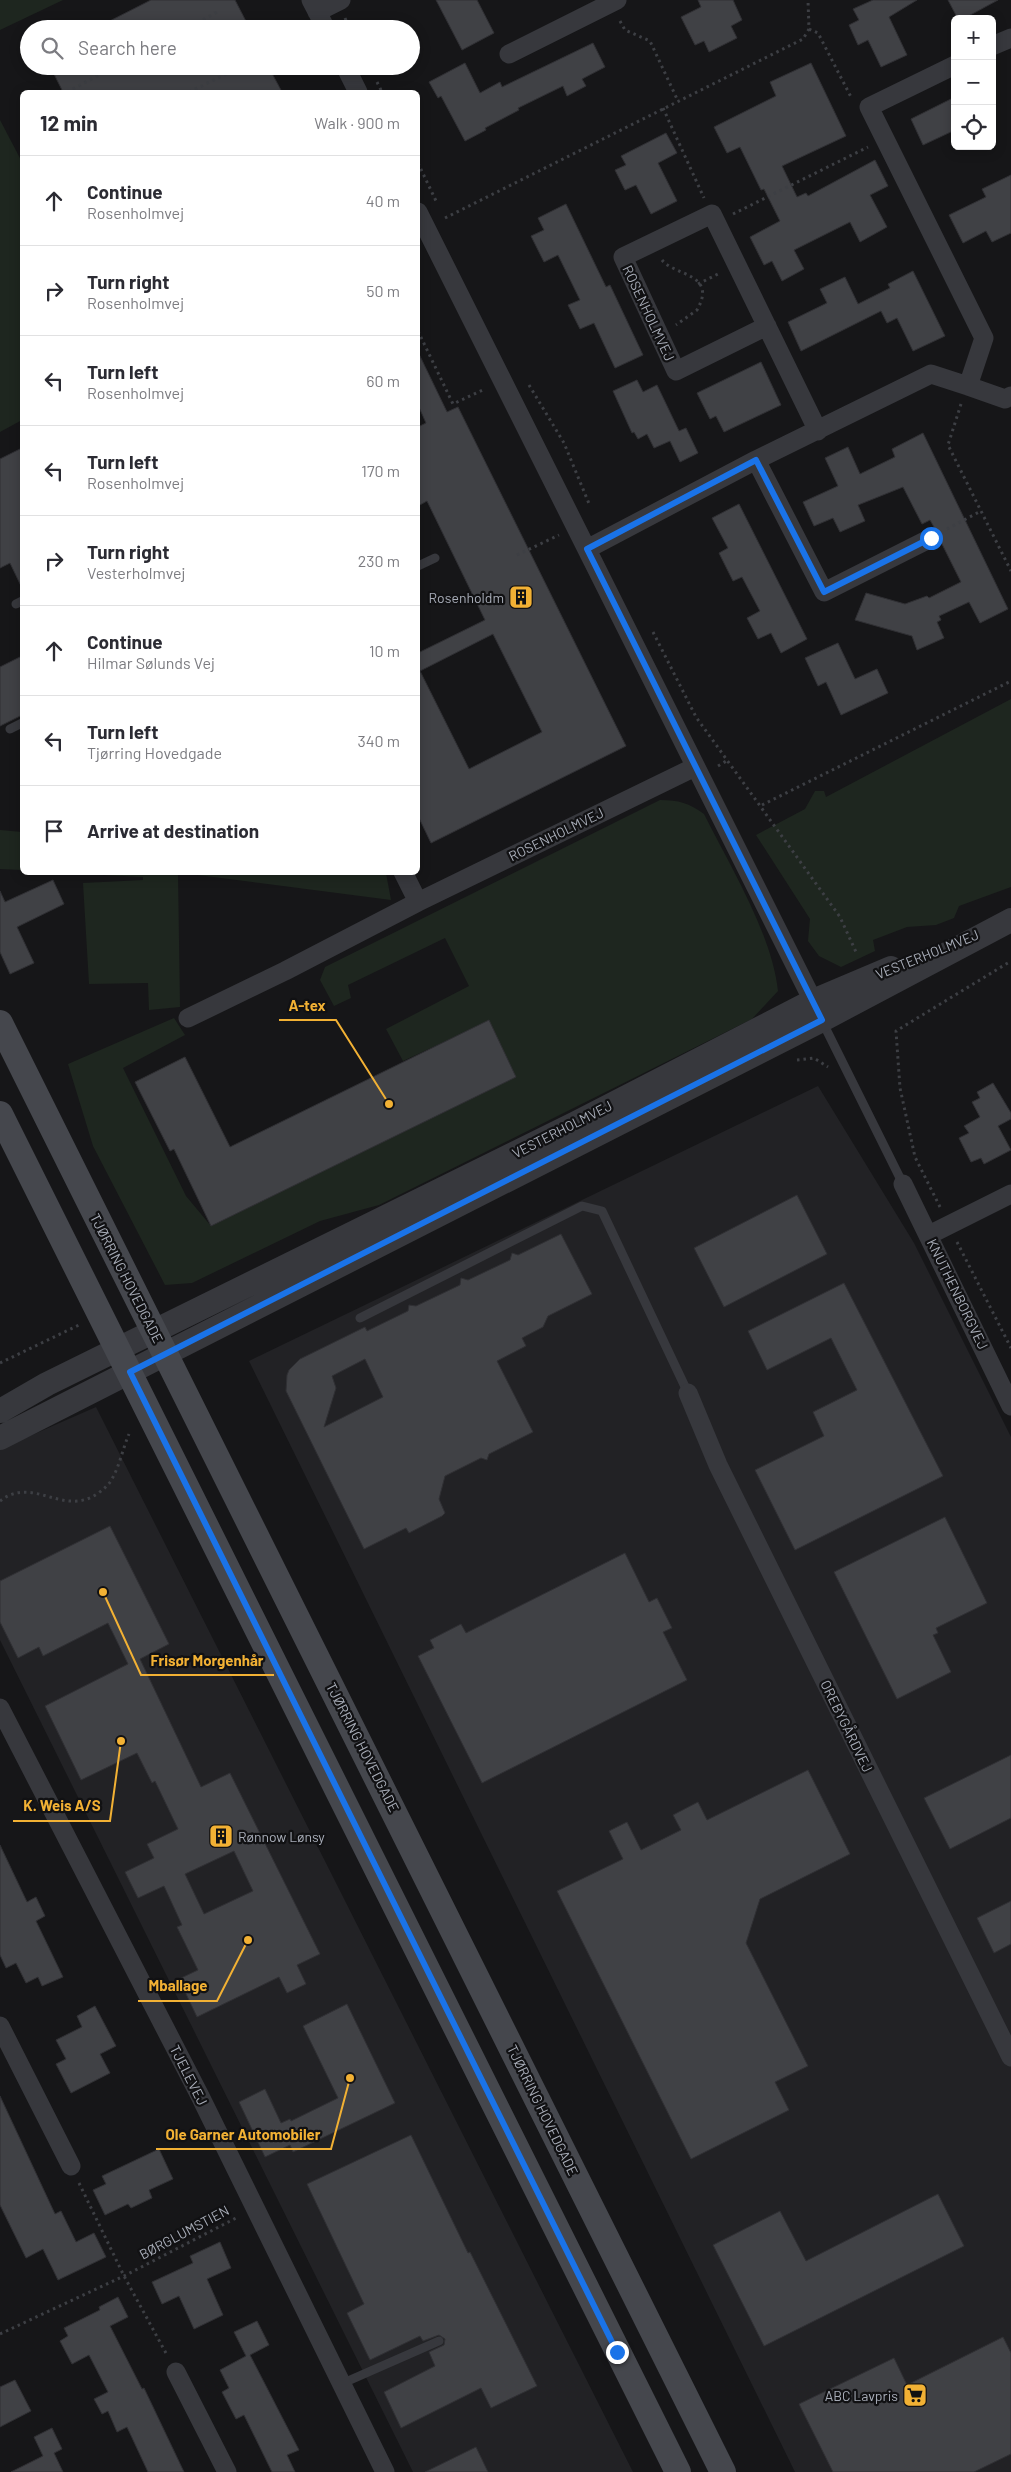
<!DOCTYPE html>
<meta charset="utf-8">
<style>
body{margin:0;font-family:Barlow,sans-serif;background:#f7f7f7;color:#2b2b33}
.controls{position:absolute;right:15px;top:15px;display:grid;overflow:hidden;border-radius:8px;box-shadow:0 2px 12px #0003}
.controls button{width:45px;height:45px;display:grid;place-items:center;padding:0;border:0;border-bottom:1px solid #e1e1e2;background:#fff;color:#2b2b33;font:25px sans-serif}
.stop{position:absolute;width:15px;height:15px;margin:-11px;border:4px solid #1a73e8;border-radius:50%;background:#fff}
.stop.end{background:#1a73e8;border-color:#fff;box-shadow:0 1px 5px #0008}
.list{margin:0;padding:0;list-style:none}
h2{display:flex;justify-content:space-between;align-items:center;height:65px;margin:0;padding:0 20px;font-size:21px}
h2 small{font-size:16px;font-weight:400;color:#7c7c81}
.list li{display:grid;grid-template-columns:32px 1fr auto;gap:15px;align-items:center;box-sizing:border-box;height:90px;padding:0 20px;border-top:1px solid #e1e1e2}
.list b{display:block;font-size:19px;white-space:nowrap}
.list p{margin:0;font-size:16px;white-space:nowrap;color:#7c7c81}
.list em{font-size:16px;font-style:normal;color:#7c7c81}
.icon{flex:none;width:28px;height:28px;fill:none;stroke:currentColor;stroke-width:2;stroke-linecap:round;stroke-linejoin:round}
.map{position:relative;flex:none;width:1011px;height:2472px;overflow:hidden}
.search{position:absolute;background:#fff;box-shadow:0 2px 12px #0003;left:20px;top:20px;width:400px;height:55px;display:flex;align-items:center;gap:12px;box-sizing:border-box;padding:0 18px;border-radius:28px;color:#7c7c81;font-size:19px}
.panel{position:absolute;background:#fff;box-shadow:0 2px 12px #0003;left:20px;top:90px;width:400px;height:785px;border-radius:8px}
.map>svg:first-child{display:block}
.built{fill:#222225}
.green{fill:#1e261f}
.building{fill:#404145;stroke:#303034;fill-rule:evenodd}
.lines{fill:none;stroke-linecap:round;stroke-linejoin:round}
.path{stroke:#3d3f44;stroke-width:3;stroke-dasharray:2.5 4;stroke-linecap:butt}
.service{stroke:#37383d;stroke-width:9}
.minor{stroke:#37383d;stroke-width:19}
.tertiary{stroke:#37383d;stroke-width:24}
.secondary{stroke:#45474d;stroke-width:26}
.route{stroke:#1a73e8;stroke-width:6}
.labels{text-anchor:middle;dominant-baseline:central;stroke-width:4.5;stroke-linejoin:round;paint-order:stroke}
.street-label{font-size:14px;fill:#a8adb8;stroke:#111113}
.poi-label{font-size:14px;fill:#a8adb8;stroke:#111113;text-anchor:end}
.leader{fill:none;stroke:#f2b134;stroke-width:2}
.callout-dot{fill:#f2b134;stroke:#111113;stroke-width:2}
.callout-label{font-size:15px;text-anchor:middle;font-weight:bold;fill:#f2b134;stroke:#111113;stroke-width:4.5;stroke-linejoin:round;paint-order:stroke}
</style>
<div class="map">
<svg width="1011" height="2472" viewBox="0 0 1011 2472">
<rect width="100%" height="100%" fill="#161618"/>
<path class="built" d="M818,1086l96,157 97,194v1035h-216l-546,-1111z
M96,1407l537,1065h-220l-413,-832v-191z"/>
<path class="green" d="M0,0h63l-63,30z
M0,120l22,42v258l-22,12z
M1011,699v188l-52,19 -5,12 -18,7 -29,2 -34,13 2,11 -34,16 -22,-11 -11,-15 2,-22 -54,-84 49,-26 10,-18h9l2,6z
M660,800c19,0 29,3 44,14 26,52 68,120 74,177l-26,28 -373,186 -59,16 -128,62 -27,2 -72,-139 -25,-82 106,-46 11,17 -62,33 63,128 25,30 305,-149 -27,-56 -86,40 -17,-32 83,-43 -24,-48 -97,47 3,13 -17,8 -14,-26 5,-13z
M0,830l22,2v38l-22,-1z
M64,873h114l2,134 -31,3 -1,-27 -59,1 -6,-101 60,-3v-3z
M182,873h204l5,27z"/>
<path class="building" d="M151,0h84l15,29h-156z
M436,0h41l17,33 -32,17z
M698,0h35l9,20 -11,6 6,12 -28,14 -5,-11 -9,4 -14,-28 20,-10z
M873,0h44l-28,17 18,38 -26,12 -13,-27 -10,5 -9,-20 10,-5 -6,-11z
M948,0h50l-35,19h-5z
M593,43l12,24 -23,12 4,7 -19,10 -4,-10 -45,22 1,2 -34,18 1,2 -21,11 -24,-45 -3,2 -9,-16 36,-19 15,30 20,-11 2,5z
M811,63l35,73 -64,30 15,31 9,-4 2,3 67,-36 13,26 -18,9 17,32 -27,15 -10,-20 -56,28 10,19 -22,12 -10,-20 -8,4 -14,-28 30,-16 -16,-32 -3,1 -21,-43 -13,6 -13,-26 62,-31 -6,-14z
M50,66h218l14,26h-219z
M955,97v33l-32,15 -12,-26z
M666,133l11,20 -19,10 19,38 -26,13 -15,-29 -11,5 -10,-20 11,-5 -5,-9z
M1011,175v58l-19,9 -6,-11 -23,12 -14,-28 37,-18 -4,-8z
M566,204l40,83 4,-2 33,70 -28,13 -21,-45 -14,6 -12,-24 12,-5 -22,-45 -14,7 -13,-26 13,-6 -6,-12z
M913,271l32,65 -32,15 -16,-33 -10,5 -6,-12 -80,40 -13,-29 39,-19 -7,-14 25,-12 13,27 32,-16 -2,-4z
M418,352l29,60 11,-5 168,339 -195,97 -13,-27v-163l67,-33 -58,-119 -9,5v-79l8,-4 -8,-18zM493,634l49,98 -73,37 -49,-98z
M761,362l20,43 -57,27 -8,-16 -6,3 -13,-26z
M637,380l6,12 14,-7 22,46 7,-3 12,25 -18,9 -10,-21 -16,7 -7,-14 -9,5 -4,-7 -2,1 -19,-42z
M923,433l85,176 -28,14 -11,-21 -30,14 2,4 -4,2 7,16 -27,12 -5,-14 -57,-16 11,-27 39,11 22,-8 2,2 32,-16 -20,-40v-9l-7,-6 -4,-7 -8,4 -19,-37 -45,18 7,16 -25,11 -7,-14 -19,8 -11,-24 35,-16 -13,-28 23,-11 12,27 35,-17 -3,-8z
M22,448v140l-12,-25 -10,5v-109z
M739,504l68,135 -26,14 -10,-20 -13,6 -11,-21 13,-7 -18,-34 -9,4 -14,-28 9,-5 -16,-30z
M838,643l17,36 22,-10 11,24 -47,22 -15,-33 -8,4 -13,-28z
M22,656v59l-22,11v-59z
M53,880l11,24 -47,23 17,36 -24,11 -10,-22v-61l5,11z
M489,1020l27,57 -305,149 -37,-77 -4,2 -35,-69 50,-25 45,90z
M993,1083l18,30v6l-13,7 13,24 -27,14 -3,-6 -10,4 -12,-24 10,-5 -5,-7 16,-9 -8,-15 8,-4 -3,-6z
M797,1195l30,59 -103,53 -30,-59z
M561,1234l31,60 -44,22 -5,11 -21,11 4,8 -29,15 36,71 -44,22 -2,6 -6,-2 -36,18 -6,23 6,14 -3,3 -33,17 -3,-5 -42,21 -78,-158 1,-16 2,-5 11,-11 65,-32 2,4 41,-20 1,-6 7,1 44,-21 1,-7 7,2 42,-20 2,-7 6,2zM365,1359l18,38 -59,30 12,-39 -4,-12z
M844,1283l99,193 -148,74 -40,-80 69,-34 -11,-24 44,-22 -26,-52 -64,32 -19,-39z
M945,1517l42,86 -51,25 2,5 -5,2 18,37 -54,27 -63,-127z
M110,1526l59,118 -29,15 61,128 29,-14 90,181 -23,11 9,19 -19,9 -8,-16 -82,40 -18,-38 19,-9 -21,-43 5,-2 -18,-39 -26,12 -13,-26 29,-14 -7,-14 31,-15 -23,-48 -3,2 -15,-30 -56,27 -36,-74 83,-42 -20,-41 -65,33 -4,-9 -21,11 -18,-36v-41zM234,1851l19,40 -49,23 -19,-40z
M625,1553l24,49 8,-4 15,30 -9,4 24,48 -205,103 -64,-127 16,-8 -4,-8 31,-16 5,9z
M1011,1755v63l-61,31 -26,-51z
M808,1770l42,84 -90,45 -14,44 62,123 -33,16 14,28 -98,49 -134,-268 66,-32 -14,-28 18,-9 14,28 40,-20 -8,-15 25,-13 9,18z
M0,1845l27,57 9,-5 9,19 -9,5 27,56 -21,9 -4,-9 -12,6 -10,-20 -10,5 -6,-13z
M1011,1901v43l-17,9 -17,-35z
M347,2004l48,99 -102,49 -3,-7 -25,12 -26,-55 26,-13 16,34 9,-4 1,2 47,-23 -35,-72z
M95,2006l21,40 -16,8 10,19 -39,20 -15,-29 10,-5 -10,-19 26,-13 -5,-11z
M0,2096l55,118 6,-3 15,31 18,-9 12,24 -48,23 -15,-31 -17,9 -26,-53z
M411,2135l57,118 2,-1 67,134 -46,22 -10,-20 -80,40 -17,-36 51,-26 -6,-14 15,-7 1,-6 -6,-4 -16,6 -3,-5 -50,24 -23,-47 17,-9 -57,-120z
M159,2149l14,30 -24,11 3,8 -21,10 -3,-4 -23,11 -12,-25 13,-6 -4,-8z
M938,2194l26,52 -200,100 -51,-101 67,-34 26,50z
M220,2242l11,26 -24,11 16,36 -29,14 -15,-33 -17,8 -10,-22 41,-19 -3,-7z
M118,2297l10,20 -18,9 32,63 2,-1 40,84h-36l-21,-45 -10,5 -9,-21 -6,3 -8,-15 14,-7 -19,-37 -17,9 -12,-23 8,-5 -4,-8 36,-18 -1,-3z
M257,2321l12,24 -19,10 49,95 -12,5 8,17h-23l-28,-57 -8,4 -14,-27 7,-4 -9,-18 26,-14 -12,-24z
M1003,2337l8,16v101l-37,18h-141l-34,-68 95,-46 13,27z
M15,2380l16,31 -31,16v-40z
M52,2428l10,21 -8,4 9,19h-52l32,-16 -9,-19z
M476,2447l12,25h-63z"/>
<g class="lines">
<path class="path" d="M345,18l5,11
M620,21l5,9 25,11 28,60
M186,29l33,-18
M809,29l9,4 34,66
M377,82l5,10
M67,92l49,-26
M189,92l54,-26
M663,108l41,90
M418,163l19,40
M733,214l135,-67
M445,218l358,-179 6,-10 -1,-29
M662,260c12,16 56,13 35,50l-21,15
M698,284l22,-11
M418,331l35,73 32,-15
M529,385l35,58 26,63
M961,404l-13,41 63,126
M947,529l34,-18
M517,555l42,-20
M653,632l43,85 144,200 16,35
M718,766l10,-6
M762,805l249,-124
M797,1060l17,-2 14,9
M940,1207l-25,-50 -15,-69 -4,-57 115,-70
M957,1242l54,106
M0,1363l81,-39
M0,1501c33,-26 62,16 97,-7 7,-5 13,-10 16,-17 7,-13 10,-29 16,-43
M79,2183l45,93 43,79
M0,2334l124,-58 114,-59"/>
<path class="service" d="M418,566l17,-8
M16,604l6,-3
M10,729l12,-6
M822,1021l81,163
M360,1318l222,-112 20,5 86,182
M341,2384l98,-43"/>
<path class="minor" d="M311,0l15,29
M317,12l24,-12
M992,46l19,-8
M509,54l108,-54
M955,65l-86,42 115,231 -16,48 37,13 6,-3
M345,66l13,26
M418,212l401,801
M767,326l-91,45 -53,-114 89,-43 106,217
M756,460l68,132 107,-54
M587,549l169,-89 175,-86 37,12
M403,872l15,30
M188,1018l97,-47 133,-69 277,-135
M903,1184l108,222
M929,1235l82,-41
M688,1393l30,72 293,592
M0,1708l200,388 185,376
M0,2026l71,140
M176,2372l51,100"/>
<path class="tertiary" d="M0,1411l47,-27 529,-261 237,-122 78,-33
M0,1438l822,-418 189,-100"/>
<path class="secondary" d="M0,1023l723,1449
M0,1114l678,1358"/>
</g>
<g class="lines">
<path class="route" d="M617,2352l-487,-980 692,-352 -235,-471 169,-89 68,132 107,-54"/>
</g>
<defs>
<g id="building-square" transform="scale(1.25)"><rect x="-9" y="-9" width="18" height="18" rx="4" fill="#f2b134" stroke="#111113"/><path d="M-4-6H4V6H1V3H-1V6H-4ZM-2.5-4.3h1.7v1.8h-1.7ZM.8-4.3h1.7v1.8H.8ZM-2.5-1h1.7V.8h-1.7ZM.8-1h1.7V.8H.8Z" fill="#111"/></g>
<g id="supermarket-square" transform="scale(1.25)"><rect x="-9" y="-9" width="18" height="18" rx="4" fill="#f2b134" stroke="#111113"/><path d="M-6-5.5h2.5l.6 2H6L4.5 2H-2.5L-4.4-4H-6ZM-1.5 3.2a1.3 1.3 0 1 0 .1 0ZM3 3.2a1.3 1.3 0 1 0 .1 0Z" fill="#111"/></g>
</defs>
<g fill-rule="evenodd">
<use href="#building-square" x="521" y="597"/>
<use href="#building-square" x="221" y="1836"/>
<use href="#supermarket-square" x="915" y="2395"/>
</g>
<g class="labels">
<g class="street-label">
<text transform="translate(649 313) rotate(65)">ROSENHOLMVEJ</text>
<text transform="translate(556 834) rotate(-26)">ROSENHOLMVEJ</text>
<text transform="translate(927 954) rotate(-22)">VESTERHOLMVEJ</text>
<text transform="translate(562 1129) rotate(-27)">VESTERHOLMVEJ</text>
<text transform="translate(127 1278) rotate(63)">TJØRRING HOVEDGADE</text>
<text transform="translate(958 1294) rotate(64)">KNUTHENBORGVEJ</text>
<text transform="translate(847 1726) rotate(64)">OREBYGÅRDVEJ</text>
<text transform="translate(363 1747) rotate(63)">TJØRRING HOVEDGADE</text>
<text transform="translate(189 2075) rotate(63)">TJELEVEJ</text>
<text transform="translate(543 2110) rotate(64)">TJØRRING HOVEDGADE</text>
<text transform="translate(184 2232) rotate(-28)">BØRGLUMSTIEN</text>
</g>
<g class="poi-label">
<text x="504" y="597">Rosenholdm</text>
<text x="238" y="1836" text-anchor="start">Rønnow Lønsy</text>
<text x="898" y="2395">ABC Lavpris</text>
</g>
</g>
<path class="leader" d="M389 1104L336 1020H279M103 1592L141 1675H274M121 1741L110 1821H13M248 1940L217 2001H138M350 2078L331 2149H156"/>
<g class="callout-dot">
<circle cx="389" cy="1104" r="5"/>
<circle cx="103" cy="1592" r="5"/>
<circle cx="121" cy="1741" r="5"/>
<circle cx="248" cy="1940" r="5"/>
<circle cx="350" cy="2078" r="5"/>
</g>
<g class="callout-label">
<text x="307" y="1011">A-tex</text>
<text x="207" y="1666">Frisør Morgenhår</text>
<text x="62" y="1811">K. Weis A/S</text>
<text x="178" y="1991">Mballage</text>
<text x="243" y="2140">Ole Garner Automobiler</text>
</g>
</svg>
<div class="controls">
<button>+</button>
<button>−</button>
<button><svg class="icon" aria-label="locate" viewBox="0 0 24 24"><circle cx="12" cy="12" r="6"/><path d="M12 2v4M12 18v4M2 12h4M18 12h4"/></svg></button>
</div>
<div class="stop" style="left:931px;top:538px"></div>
<div class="stop end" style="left:617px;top:2352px"></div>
<div class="search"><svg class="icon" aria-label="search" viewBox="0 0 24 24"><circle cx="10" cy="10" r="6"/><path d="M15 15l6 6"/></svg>Search here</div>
<section class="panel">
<h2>12 min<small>Walk · 900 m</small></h2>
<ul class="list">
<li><svg class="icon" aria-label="ahead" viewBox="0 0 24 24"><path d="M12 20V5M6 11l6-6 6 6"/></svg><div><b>Continue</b><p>Rosenholmvej</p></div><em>40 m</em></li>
<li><svg class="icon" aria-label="right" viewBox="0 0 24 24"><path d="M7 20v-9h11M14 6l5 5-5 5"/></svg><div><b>Turn right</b><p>Rosenholmvej</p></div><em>50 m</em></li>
<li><svg class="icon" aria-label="left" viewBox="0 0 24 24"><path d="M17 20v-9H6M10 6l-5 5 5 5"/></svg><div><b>Turn left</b><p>Rosenholmvej</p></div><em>60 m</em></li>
<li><svg class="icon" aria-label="left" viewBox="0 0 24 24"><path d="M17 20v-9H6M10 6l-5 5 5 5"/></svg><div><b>Turn left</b><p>Rosenholmvej</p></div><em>170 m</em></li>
<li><svg class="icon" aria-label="right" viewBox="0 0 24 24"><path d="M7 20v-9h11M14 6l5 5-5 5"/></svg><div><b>Turn right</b><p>Vesterholmvej</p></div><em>230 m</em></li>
<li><svg class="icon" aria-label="ahead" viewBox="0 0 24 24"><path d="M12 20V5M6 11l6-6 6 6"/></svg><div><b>Continue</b><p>Hilmar Sølunds Vej</p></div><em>10 m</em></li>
<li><svg class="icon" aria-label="left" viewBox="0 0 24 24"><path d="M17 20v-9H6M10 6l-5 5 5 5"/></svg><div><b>Turn left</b><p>Tjørring Hovedgade</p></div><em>340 m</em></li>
<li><svg class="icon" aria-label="arrive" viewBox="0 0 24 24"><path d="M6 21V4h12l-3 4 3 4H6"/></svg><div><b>Arrive at destination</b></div></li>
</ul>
</section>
</div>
